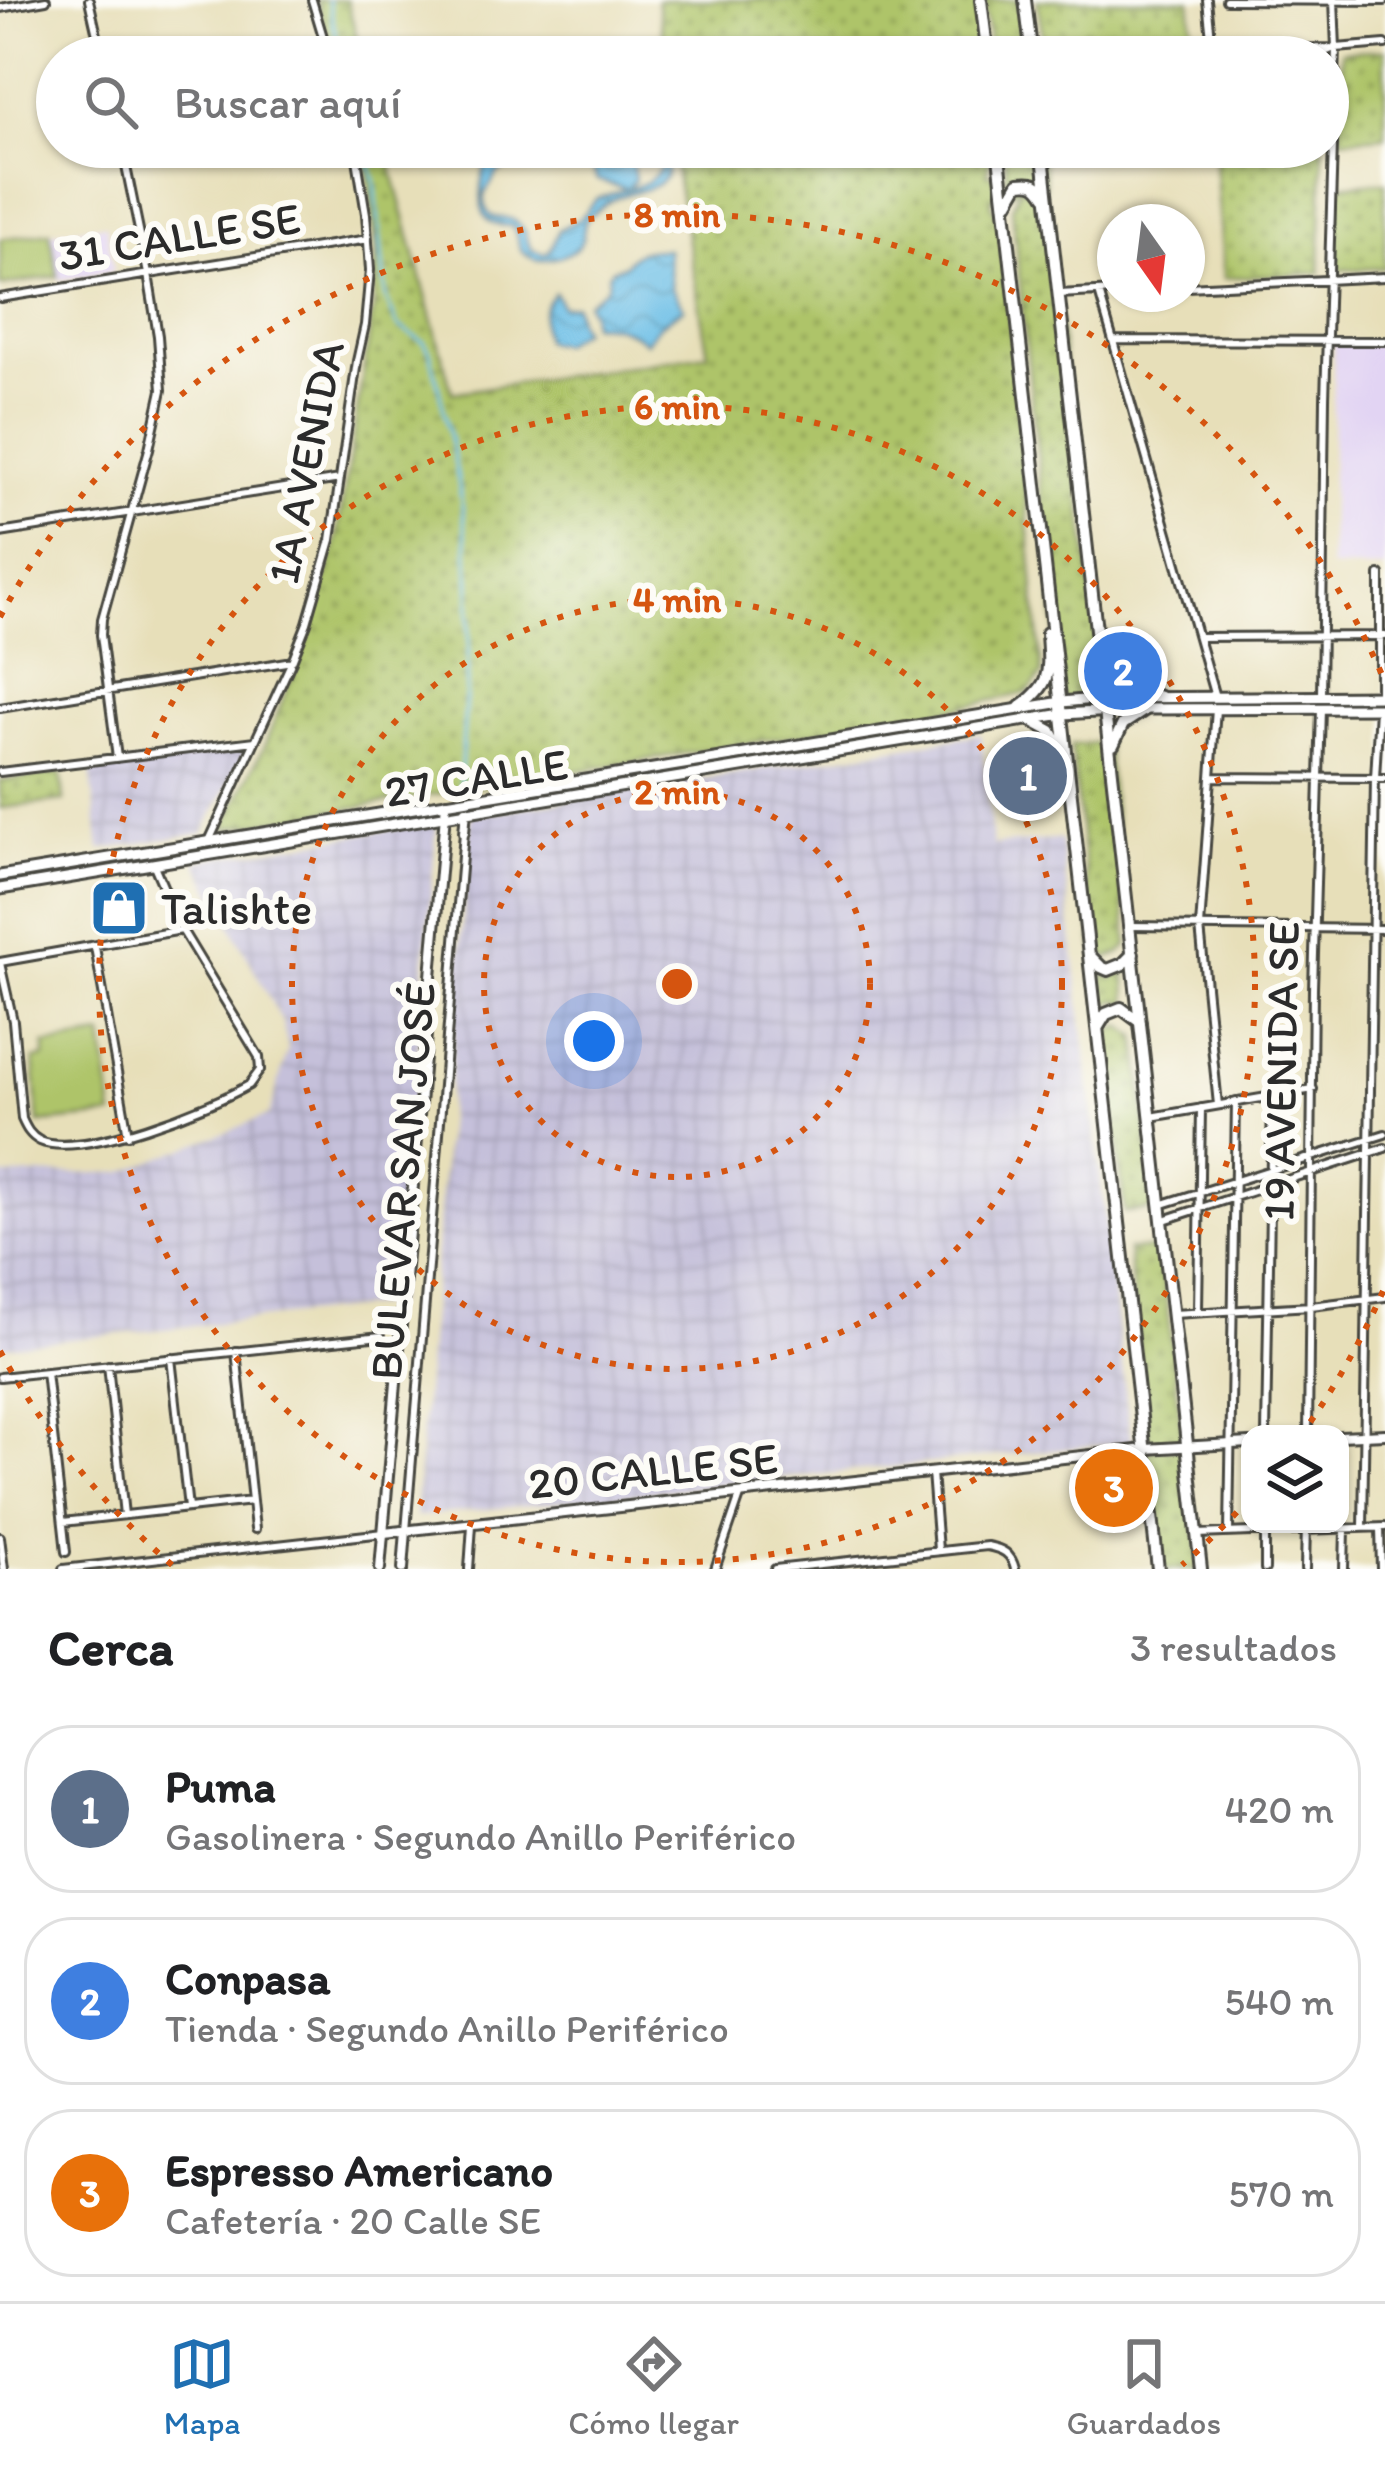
<!DOCTYPE html>
<html lang="es">
<meta charset="utf-8">
<style>
body{margin:0;font-family:Itim,sans-serif;background:#f6f6f6;color:#202124}
.controls{position:absolute;right:36px;bottom:36px;display:grid;overflow:hidden;border-radius:24px;box-shadow:0 3px 9px #0004}
.controls button{width:108px;height:108px;display:grid;place-items:center;padding:0;border:0;border-bottom:3px solid #e0e0e0;background:#fff;color:#202124;font:60px sans-serif}
.compass{position:absolute;left:1097px;top:204px;width:108px;height:108px;border-radius:50%;background:#fff;box-shadow:0 3px 9px #0004;rotate:166deg}
.you{position:absolute;left:594px;top:1041px;width:42px;height:42px;margin:-30px;border:9px solid #fff;border-radius:50%;background:#1a73e8;box-shadow:0 0 0 18px #1a73e833}
.badge{display:grid;place-items:center;width:78px;height:78px;border-radius:50%;background:#1f6fb2;color:#fff;font-size:39px;font-weight:700}
.pin{position:absolute;translate:-50% -50%;border:6px solid #fff;box-shadow:0 3px 12px #0006}
.list{margin:0;padding:0;list-style:none}
h2{display:flex;justify-content:space-between;align-items:center;height:156px;margin:0;padding:0 48px;font-size:51px}
h2 small{font-size:39px;font-weight:400;color:#757577}
.list li{display:grid;grid-template-columns:78px 1fr auto;gap:36px;align-items:center;box-sizing:border-box;height:168px;margin:0 24px 24px;padding:0 24px;border:3px solid #e0e0e0;border-radius:48px}
.list b{display:block;font-size:45px;white-space:nowrap}
.list p{margin:0;font-size:39px;white-space:nowrap;color:#757577}
.list em{font-size:39px;font-style:normal;color:#757577}
.icon{flex:none;width:66px;height:66px;fill:none;stroke:currentColor;stroke-width:2;stroke-linecap:round;stroke-linejoin:round}
.map{position:relative;flex:none;width:1385px;height:1569px;overflow:hidden}
.search{position:absolute;background:#fff;box-shadow:0 3px 9px #0004;left:36px;right:36px;top:36px;height:132px;display:flex;align-items:center;gap:30px;box-sizing:border-box;padding:0 42px;border-radius:66px;color:#757577;font-size:45px}
.sheet{height:732px;background:#fff}
nav{display:flex;justify-content:space-around;align-items:center;box-sizing:border-box;height:168px;border-top:3px solid #e0e0e0;background:#fff;font-size:33px;color:#757577}
nav a{display:grid;justify-items:center;gap:6px}
nav .on{color:#1f6fb2}
.map>svg:first-child{display:block}
.built{fill:#e2d4f3}
.industrial{fill:url(#industrial-grid)}
.green{fill:url(#green-dots);stroke:#6c784a;stroke-width:3}
.pitch{fill:#aec469;stroke:#6c784a;stroke-width:3}
.water{fill:url(#water-waves);stroke:#4a7488;stroke-width:3}
.lines{fill:none;stroke-linecap:round;stroke-linejoin:round}
.stream{stroke:#6abee6;stroke-width:3}
.minor-casing{stroke:#474640;stroke-width:12}
.tertiary-casing{stroke:#474640;stroke-width:14}
.secondary-casing{stroke:#474640;stroke-width:15}
.primary-casing{stroke:#474640;stroke-width:16}
.minor{stroke:#fff;stroke-width:6}
.tertiary{stroke:#fff;stroke-width:8}
.secondary{stroke:#fff;stroke-width:9}
.primary{stroke:#fff;stroke-width:10}
.ring{fill:none;stroke:#d5540f;stroke-width:6;stroke-dasharray:6 12}
.labels{text-anchor:middle;dominant-baseline:central;stroke-width:12;stroke-linejoin:round;paint-order:stroke}
.street-label{font-size:45px;fill:#2b2b2b;stroke:#fdfcf7}
.poi-label{font-size:45px;fill:#2b2b2b;stroke:#fdfcf7;text-anchor:start}
.centre{fill:#d5540f;stroke:#fdfcf7;stroke-width:6}
.ring-label{font-size:36px;text-anchor:middle;font-weight:bold;fill:#d5540f;stroke:#fdfcf7;stroke-width:12;stroke-linejoin:round;paint-order:stroke}
</style>
<div class="map">
<svg width="1385" height="1569" viewBox="0 0 1385 1569">
<defs>
<pattern id="industrial-grid" width="8" height="8" patternUnits="userSpaceOnUse" patternTransform="scale(3)"><rect width="8" height="8" fill="#c5c0da"/><path d="M0 4h8M4 0v8" fill="none" stroke="#a9a5bb"/></pattern>
<pattern id="green-dots" width="8" height="8" patternUnits="userSpaceOnUse" patternTransform="scale(3)"><rect width="8" height="8" fill="#aec469"/><path d="M2 2h.1M6 6h.1" fill="none" stroke="#8e9f57" stroke-width="1.8" stroke-linecap="round"/></pattern>
<pattern id="water-waves" width="16" height="10" patternUnits="userSpaceOnUse" patternTransform="scale(3)"><rect width="16" height="10" fill="#6abee6"/><path d="M0 5q4-4 8 0t8 0" fill="none" stroke="#579bbb"/></pattern>
</defs>
<rect width="100%" height="100%" fill="#fdfcf7"/>
<filter id="ink" filterUnits="userSpaceOnUse"><feTurbulence type="fractalNoise" baseFrequency=".00833" numOctaves="2"/><feDisplacementMap in="SourceGraphic" scale="24" xChannelSelector="R" yChannelSelector="G"/><feConvolveMatrix kernelMatrix="1 2 1 2 8 2 1 2 1" color-interpolation-filters="sRGB"/></filter>
<filter id="wash" filterUnits="userSpaceOnUse"><feTurbulence type="fractalNoise" baseFrequency=".004" numOctaves="4" result="noise"/><feDisplacementMap in="SourceGraphic" scale="48" xChannelSelector="R" yChannelSelector="G"/><feGaussianBlur stdDeviation="2.7" result="paint"/><feColorMatrix in="noise" values="0 0 0 0 0 0 0 0 0 0 0 0 0 0 0 0 0 1.4 0 .05"/><feComposite in="paint" operator="in"/></filter>
<g filter="url(#wash)">
<rect width="100%" height="100%" fill="#e7dfb9"/>
<path class="built" d="M106,224l8,47 -55,9 -8,-47z
M1334,344l51,1v224l-55,-1z"/>
<path class="industrial" d="M981,734l12,111 68,-6 70,603 -716,75 56,-701z
M247,749l-44,84 -103,17 -10,-81z
M437,822l-41,482 -396,43v-171l124,-4 145,-57 19,-67 -6,-26 -86,-161z"/>
<path class="green" d="M316,0h31l15,57h-28z
M657,0h319l6,57h-327l-3,-12 12,-3z
M984,0h41l6,57h-40z
M1037,0h153l5,57h-149z
M1385,50v86l-45,3 2,-88z
M360,147h26l66,246 256,-39 -37,-207h320l-4,27 8,1 2,16 -6,12 10,25 41,447 -15,18 -95,20 -709,116 43,-87 40,-101 29,-91 39,-245 3,-54 -9,-77z
M1004,147h38l4,40 -13,-7 -25,14z
M1214,147h109l-3,126 -96,5z
M1385,182v86l-48,2 1,-85z
M1031,185l14,14 59,498 -41,3 -51,-492 8,-19z
M1106,742l22,203 -8,8 -12,5 -14,-10 -23,-203z
M61,773l3,28 -64,7v-27z
M1125,970l3,37 -10,-7 -8,3 -5,7 -3,-38 9,7z
M1122,1026l15,10 18,173 -30,3 -21,-172 7,-10z
M1160,1248l23,194 -34,3 -21,-195z
M1187,1448l13,121h-42l-11,-119z"/>
<path class="pitch" d="M50,232l8,44 -58,10v-47z
M103,1036l10,80 -74,7 -5,-63 11,-3v-12z"/>
<path class="water" d="M493,147h26l-5,17 -16,9 -14,22c3,37 20,13 36,30 14,13 -1,24 26,29l5,-5 8,-19 22,-13 15,-18 31,-10 -30,-9c-13,-29 12,-36 34,-27l4,27 -7,9c23,-6 40,-17 30,-42h6c16,47 -23,39 -50,52 -7,3 -17,11 -23,16 -10,8 -6,16 -9,26 -4,12 -30,19 -42,19 -6,0 -14,-5 -18,-8l-9,-26c-3,0 -18,-1 -21,-3 -19,-11 -9,-61 1,-76z
M667,249l4,39 13,20 -26,18 -12,16c-19,-14 -31,-18 -55,-18v-10l-4,-11c11,-9 25,-14 21,-29l5,-5 12,-4c8,-16 26,-16 42,-16z
M555,293l7,14 13,-2 2,15 5,10 -21,14 -16,-2c-6,-19 -4,-35 10,-49z"/>
<g class="lines">
<path class="stream" d="M328,0l13,57
M365,147l10,34 11,118 12,27 26,16 6,10c20,81 39,164 40,248 0,61 -7,124 -10,185"/>
</g>
</g>
<g filter="url(#ink)">
<g class="lines">
<g class="minor-casing">
<path id="minor" d="M89,0l13,57
M312,0l17,57
M1207,0l6,57
M1226,0l159,1
M0,8l46,-8
M1212,49l124,-1 49,-4
M1314,57l18,-8
M1187,287l198,-10
M1099,292l116,405
M1059,294l56,-3
M0,298l368,-59
M1113,340l272,1
M0,533l340,-54
M1380,575v121
M1198,637l187,-1
M1321,697l4,-298 11,-351 -2,-48
M0,708l292,-47
M1216,709l-16,218 18,178
M117,758l-16,-123 1,-16 47,-170 13,-59 -4,-54 -10,-62 -26,-127
M0,772l255,-31
M1211,777l174,1
M209,841l83,-180 15,-38 24,-83 26,-179 8,-36 5,-55 -4,-56 -11,-67
M1130,926l255,3
M95,947l33,188
M0,962l182,-32
M0,963l13,58 9,98c4,9 8,17 18,22 41,18 171,-34 209,-56l11,-15 -1,-13 -77,-127 -29,-67
M1151,1117l162,-28
M1160,1205l225,-71
M1161,1221l224,-73
M1198,1311l3,-203
M1173,1314l138,-8 74,-9
M236,1351l19,178
M171,1358l17,150
M108,1365l16,150
M46,1372l20,180
M0,1377l381,-41
M1266,1434l6,-338
M1308,1434l5,-445 8,-281
M932,1472l6,78
M63,1522l189,-21
M1363,1528l12,-750 4,-70
M1380,1528l1,41
M406,1531l58,-699
M1229,1532l7,-430
M1197,1534l188,-7
M0,1537l4,32
M63,1569l321,-36
M469,1569l3,-44
M715,1569l26,-76
M775,1569l212,-23c16,3 24,7 28,23
M1265,1569v-45
M1305,1569l1,-45
M1344,1569l1,-40"/>
</g>
<g class="tertiary-casing">
<path id="tertiary" d="M464,832l2,-22
M1340,1436l45,-2
M384,1533l761,-84 105,-6
M380,1569l66,-767
M403,1569l3,-38"/>
</g>
<g class="secondary-casing">
<path id="secondary" d="M0,876l1062,-174 43,-4 280,-2
M0,889l1063,-175 83,-5 239,-1"/>
</g>
<g class="primary-casing">
<path id="primary" d="M981,0l7,57
M1025,0l7,57
M998,147l160,1422
M1042,147l159,1422
M1007,204l12,-21c15,-2 19,0 27,13
M1104,654c12,30 27,32 56,43
M1020,707c33,-24 29,-35 27,-74
M1029,719l22,12 12,22
M1113,745l10,-21 23,-15
M1091,957l10,10 7,3 15,-6 10,-10
M1098,1027l8,-13 15,-6 19,14"/>
</g>
<use href="#minor" class="minor"/>
<use href="#tertiary" class="tertiary"/>
<use href="#secondary" class="secondary"/>
<use href="#primary" class="primary"/>
</g>
</g>
<g class="ring">
<circle cx="677" cy="984" r="193"/>
<circle cx="677" cy="984" r="385"/>
<circle cx="677" cy="984" r="578"/>
<path d="M1383 1291A770 770 0 0 1 1304 1431M1249 1499A770 770 0 0 1 1182 1565M172 1565A770 770 0 0 1 0 1351M0 617A770 770 0 0 1 1383 677"/>
</g>
<defs>
<g id="shop-square" transform="scale(3)"><rect x="-9" y="-9" width="18" height="18" rx="4" fill="#1f6fb2" stroke="#fdfcf7"/><path d="M-5-2.5h2.3a2.7 3.5 0 0 1 5.4 0H5L5.5 6h-11ZM-1.5-2.5h3a1.5 2.3 0 0 0-3 0Z" fill="#fff"/></g>
</defs>
<g fill-rule="evenodd">
<use href="#shop-square" x="119" y="908"/>
</g>
<g class="labels">
<g class="street-label">
<text transform="translate(179 236) rotate(-9)">31 CALLE SE</text>
<text transform="translate(305 462) rotate(-79)">1A AVENIDA</text>
<text transform="translate(476 777) rotate(-9)">27 CALLE</text>
<text transform="translate(1280 1071) rotate(-89)">19 AVENIDA SE</text>
<text transform="translate(402 1181) rotate(-85)">BULEVAR SAN JOSÉ</text>
<text transform="translate(653 1470) rotate(-6)">20 CALLE SE</text>
</g>
<g class="poi-label">
<text x="161" y="908">Talishte</text>
</g>
</g>
<circle cx="677" cy="984" r="18" class="centre"/>
<g class="ring-label">
<text x="677" y="227">8 min</text>
<text x="677" y="419">6 min</text>
<text x="677" y="612">4 min</text>
<text x="677" y="804">2 min</text>
</g>
</svg>
<div class="controls">
<button><svg class="icon" aria-label="layers" viewBox="0 0 24 24"><path d="M12 4l9 5-9 5-9-5zM3 14l9 5 9-5"/></svg></button>
</div>
<svg class="compass" viewBox="-18 -18 36 36"><path d="M0-13l5 13h-10z" fill="#e53935"/><path d="M0 13l5-13h-10z" fill="#757577"/></svg>
<div class="you"></div>
<div class="pin badge" style="left:1028px;top:776px;background:#5c6f8a">1</div>
<div class="pin badge" style="left:1123px;top:671px;background:#3f7fe0">2</div>
<div class="pin badge" style="left:1114px;top:1488px;background:#e8710a">3</div>
<div class="search"><svg class="icon" aria-label="search" viewBox="0 0 24 24"><circle cx="10" cy="10" r="6"/><path d="M15 15l6 6"/></svg>Buscar aquí</div>
</div>
<section class="sheet">
<h2>Cerca<small>3 resultados</small></h2>
<ul class="list">
<li><span class="badge" style="background:#5c6f8a">1</span><div><b>Puma</b><p>Gasolinera · Segundo Anillo Periférico</p></div><em>420 m</em></li>
<li><span class="badge" style="background:#3f7fe0">2</span><div><b>Conpasa</b><p>Tienda · Segundo Anillo Periférico</p></div><em>540 m</em></li>
<li><span class="badge" style="background:#e8710a">3</span><div><b>Espresso Americano</b><p>Cafetería · 20 Calle SE</p></div><em>570 m</em></li>
</ul>
</section>
<nav>
<a class="on"><svg class="icon" aria-label="map" viewBox="0 0 24 24"><path d="M3 6l6-2 6 2 6-2v14l-6 2-6-2-6 2zM9 4v14M15 6v14"/></svg>Mapa</a>
<a><svg class="icon" aria-label="directions" viewBox="0 0 24 24"><path d="M12 3l9 9-9 9-9-9zM9 14v-3h6M13 9l2 2-2 2"/></svg>Cómo llegar</a>
<a><svg class="icon" aria-label="saved" viewBox="0 0 24 24"><path d="M7 4h10v16l-5-4-5 4z"/></svg>Guardados</a>
</nav>
